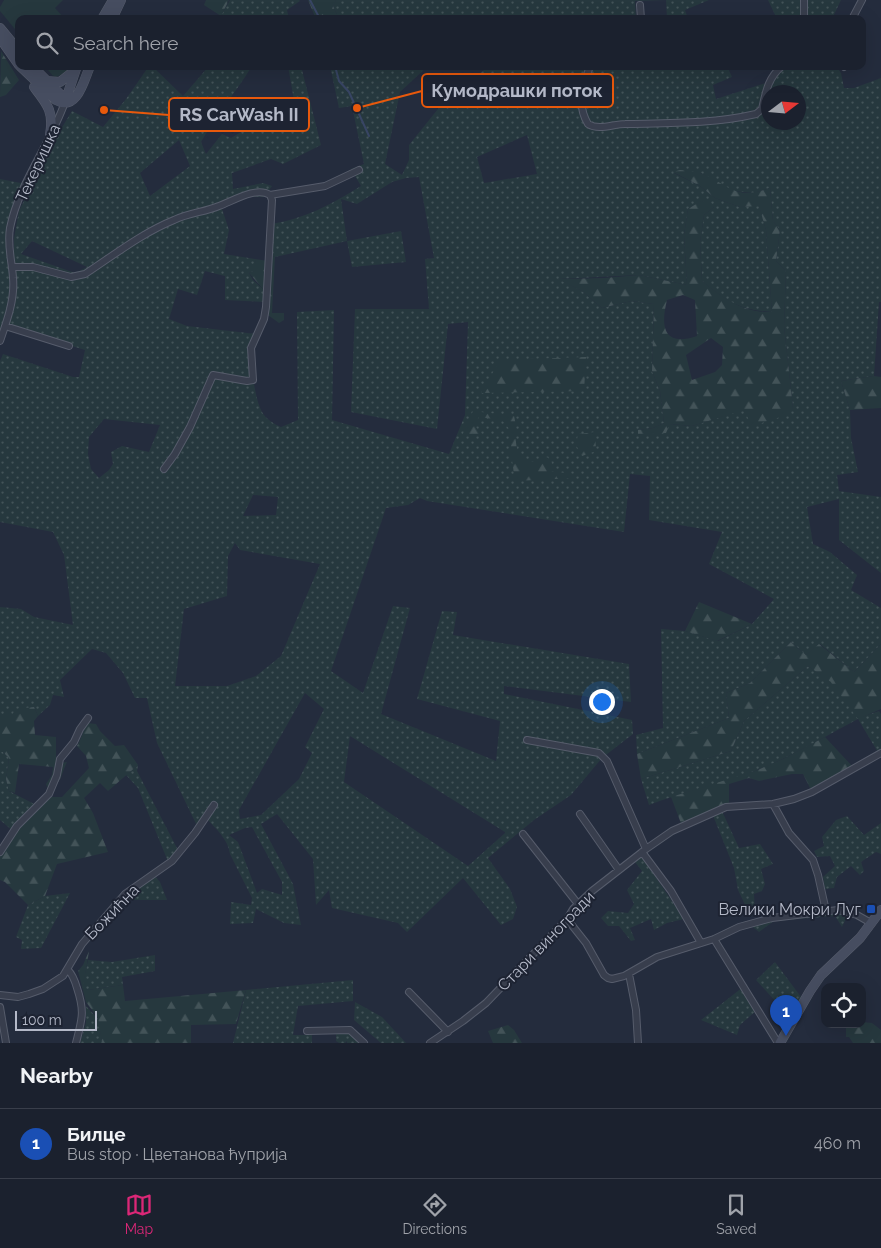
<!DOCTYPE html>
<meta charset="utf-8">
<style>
body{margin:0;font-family:Raleway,sans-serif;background:#242936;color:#f1f3f6}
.controls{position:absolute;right:15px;bottom:15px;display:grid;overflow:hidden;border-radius:10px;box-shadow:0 5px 20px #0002}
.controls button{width:45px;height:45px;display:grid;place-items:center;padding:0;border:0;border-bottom:1px solid #393e4a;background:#1b212e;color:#f1f3f6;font:25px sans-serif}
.compass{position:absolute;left:761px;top:85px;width:45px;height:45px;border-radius:50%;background:#1b212e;box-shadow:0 5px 20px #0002;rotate:74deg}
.scale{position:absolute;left:15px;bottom:12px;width:82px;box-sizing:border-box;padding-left:5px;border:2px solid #b4b9c8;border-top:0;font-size:14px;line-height:18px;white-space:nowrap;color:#b4b9c8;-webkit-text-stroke:4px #1d2332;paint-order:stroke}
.you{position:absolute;left:601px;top:701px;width:18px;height:18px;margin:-12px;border:4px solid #fff;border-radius:50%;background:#1a73e8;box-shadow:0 0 0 8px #1a73e833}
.badge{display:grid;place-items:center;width:32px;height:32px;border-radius:50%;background:#db2777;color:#fff;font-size:16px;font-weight:700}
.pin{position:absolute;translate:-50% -41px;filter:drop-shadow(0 1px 2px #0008)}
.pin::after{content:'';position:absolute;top:26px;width:18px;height:15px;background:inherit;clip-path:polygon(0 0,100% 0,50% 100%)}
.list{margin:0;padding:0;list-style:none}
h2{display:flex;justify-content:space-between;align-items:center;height:65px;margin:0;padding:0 20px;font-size:21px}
h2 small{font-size:16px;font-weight:400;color:#a0a3aa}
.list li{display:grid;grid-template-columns:32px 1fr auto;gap:15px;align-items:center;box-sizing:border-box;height:70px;padding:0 20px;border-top:1px solid #393e4a}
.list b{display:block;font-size:19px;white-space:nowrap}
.list p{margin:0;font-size:16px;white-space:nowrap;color:#a0a3aa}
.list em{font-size:16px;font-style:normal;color:#a0a3aa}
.icon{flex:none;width:28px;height:28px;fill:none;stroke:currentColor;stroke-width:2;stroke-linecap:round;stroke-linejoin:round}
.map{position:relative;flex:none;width:881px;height:1043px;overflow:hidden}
.search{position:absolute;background:#1b212e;box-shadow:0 5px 20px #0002;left:15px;right:15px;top:15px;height:55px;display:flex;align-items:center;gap:12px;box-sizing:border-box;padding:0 18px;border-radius:10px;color:#a0a3aa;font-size:19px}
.sheet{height:135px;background:#1b212e}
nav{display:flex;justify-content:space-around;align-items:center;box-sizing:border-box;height:70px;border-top:1px solid #393e4a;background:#1b212e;font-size:14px;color:#a0a3aa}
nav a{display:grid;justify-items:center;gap:2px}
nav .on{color:#db2777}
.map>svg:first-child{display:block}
.grass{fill:url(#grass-dots);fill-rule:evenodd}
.forest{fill:url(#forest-firs);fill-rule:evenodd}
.park{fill:#26383e}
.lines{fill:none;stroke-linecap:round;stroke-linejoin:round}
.stream{stroke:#384564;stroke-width:2}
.street-casing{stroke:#565c6b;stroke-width:8}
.secondary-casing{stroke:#565c6b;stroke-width:10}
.street{stroke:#383e4d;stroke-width:6}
.secondary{stroke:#464d60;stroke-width:9}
.transit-dot{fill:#1a4fb4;stroke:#1d2332;stroke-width:2}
.labels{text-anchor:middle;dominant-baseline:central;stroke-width:4;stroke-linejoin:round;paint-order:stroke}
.street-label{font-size:16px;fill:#b4b9c8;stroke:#1d2332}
.poi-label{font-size:16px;fill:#b4b9c8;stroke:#1d2332;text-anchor:end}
.leader{fill:none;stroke:#e8590c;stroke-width:2}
.callout-dot{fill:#e8590c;stroke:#1d2332;stroke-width:2}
.callout{fill:#1d2332;stroke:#e8590c;stroke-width:2}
.callout-label{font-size:18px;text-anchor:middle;font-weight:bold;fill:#b4b9c8}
</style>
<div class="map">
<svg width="881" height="1043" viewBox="0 0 881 1043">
<defs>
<pattern id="grass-dots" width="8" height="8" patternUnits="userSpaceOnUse" patternTransform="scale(1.25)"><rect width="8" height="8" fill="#26383e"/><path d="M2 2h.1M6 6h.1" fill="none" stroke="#435358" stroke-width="1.8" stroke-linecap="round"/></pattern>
<pattern id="forest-firs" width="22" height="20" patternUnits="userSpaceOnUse" patternTransform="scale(1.25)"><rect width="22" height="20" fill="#26383e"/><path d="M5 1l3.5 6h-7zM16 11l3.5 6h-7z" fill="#435358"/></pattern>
</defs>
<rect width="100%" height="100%" fill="#242c3d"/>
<path class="grass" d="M230,0h69l1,1 -13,9 2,9h-70z
M336,0h373l-24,10 3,9h-21l-1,-19 -31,1 1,18h-297l-6,-13z
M768,0h73l-9,19h-55z
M149,66h3l31,30 26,-30h43c-16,26 -36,50 -51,76l5,12 16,-20 9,4 40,-24 7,1 17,-9 -7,-40h13l20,79 -38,19 -12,-5 -39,14 1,16 30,-6 9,3 -8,11h-24l-19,9 8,24 -5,24 31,5 2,11 -8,3 4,7 10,9 4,13 -42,-2v-24l-20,-5 -8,24 -19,-6 -9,30 18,7 70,8c-9,19 -4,60 5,78 4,7 12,12 19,15l17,-7 -1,-108 37,-2 -2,110 117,34 16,-39 3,-93 -20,2 -11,105 -86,-17 4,-103h74l-4,-50 9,-1 -15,-81 -13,1 -14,4 -35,22 -16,-5 6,42 54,-10 5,31 -54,5 -5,-26 -72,16 -7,-2 2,-31c35,-5 62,-20 91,-38l-10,-17 13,-5 -12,-58 -13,2 -9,-42h98l-28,26 -15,72 17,11 7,-15v-15l37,-46 38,-29 -2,-4h245l5,11 -19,8 3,14 53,-17 19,-16h48l5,7 3,15h10l27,-10v224h-2l-5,74 -33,5 9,29 1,28 7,34 -21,3 2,16 42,6v76l-42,-33v-41l-32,8 6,37 17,8 27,23 -6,15 30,18v36l-27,28 -34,-28 -14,11 -15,-13 -41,41 -24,10 3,25 -92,36 -1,-19 27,-7 -2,-99 24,2 33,10 34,-17 22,-25 -65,-35 13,-32 -73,-12 1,-44 -20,-2 -6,58 -197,-31 -7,-3 -12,7 -22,3 -55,163 32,22 30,-87 17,2 -29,106 115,47 4,-40 -83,-22 25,-88 15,1 -4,23 176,29 2,38 -127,-16v8l128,26 1,14 -31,24 -31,37 -37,25 -46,38 22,31 7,18 -4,12 -12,6 -38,-47 -56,54 -9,-9 -66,-15 -3,-18 -13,15 -3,-46 -36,-45 -16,10 32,60 8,41 -17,-2 -28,-14 -3,14 -23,1 1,-22 20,3 1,-7 -22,-44c-2,-15 -14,-25 -24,-36l-8,10 -41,-85 -10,-45h-12l-12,-25 -17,-20 -14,-4 -32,31 4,17 -11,-2 -3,10 -12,11 -4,-9 -23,9h-11v-109l21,2 13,8 39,8 -9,-70 -11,-23 -53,-10v-161l3,-7 70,23h6l6,-27 -79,-24 -6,15v-162l26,5 -16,45 2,37 2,-5v-23l5,-27 31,-64 22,-36 31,16 23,-28zM768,92h30v30h-30zM527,135l10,39 -53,9 -7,-26zM179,140l11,26 -40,30 -10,-23zM674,173h27l31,18 22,2 16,-5 3,33 7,9 -4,31 10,10 -2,55 9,82 -41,17 -7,-16 -53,17 -22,-2 -32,11v-5l15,-2 11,-5 -4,-32 -8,-20 2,-67 -23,-3 -29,7 -20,-17 -23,-12 80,-4 48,10 -3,-50 4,-26 14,-8 12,6 -10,8 -4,27 2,39c24,20 37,29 70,31l-6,-82 -7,-25 -19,2 -25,-9 -15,-12zM32,241l55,26 -12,6 -54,-19zM104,419l56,6 -11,27 -27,-6 -11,6 2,12 -4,6 -10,8 -8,-9 -3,-15 1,-17zM253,495l25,2 -2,18 -33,1zM235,543l5,7 80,14 -39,92 -25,20 -29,10h-52l9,-77 43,-13 1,-40zM305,693l19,16 -19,38 7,6 -13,26 -38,36 -21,4 -1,-9zM350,736l155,96v1l-37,33 -124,-84zM252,827l30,55v13l-20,-6 -5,4 -19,-51 -9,-7 16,-7z
M808,666l23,15 27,37 21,-7 2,3v39l-2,1 -21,-35c-34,18 -67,38 -103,52 -35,13 -72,21 -106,34l-8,-26 90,-28 13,-30z
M0,752h3l6,6 -3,21 3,12 29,15 -25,25 -13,-11z
M138,765l-1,6 42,81 -10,12 -31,-76 -12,-13z
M721,809l18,39 21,-4 13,20 -12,5 4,15 -3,7 -8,3 1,18 -4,5 -13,-27 -4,-22 -22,-55z
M847,816l17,19 17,-12v31l-5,-2 -15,10 3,9 -4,4 -9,-9 -14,11 -3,11 -9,1 -2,-12 12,-11 -5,-10 -13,1 -3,-6 10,-5 -2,-9 14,-17z
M642,857l42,62 -17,4 -13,7 -3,-11 -21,9 5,12 -4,1 -12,-15h-11l-7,-8 7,-7 20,2 6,-9 -7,-14 15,-19 -7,-9z
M153,874l7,8 7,18h-47z
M70,893l-29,55 -20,1 1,-9 -6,-3 12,-32 17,-9z
M849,912l-7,15 -7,-11 -61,5 -15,11 -10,-8 13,-4z
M155,955v16l-33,6 1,8 -35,5 -6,-2 6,-28 24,2z
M775,962l29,39 -8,15 -19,-13 -21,-23z
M353,980v21l-55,5 -5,29h19v8h-79l13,-53z
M743,987l14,23 -17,15 -3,10 -36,-15z
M355,1002l27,15 24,26h-25l-27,-23z
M86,1006l13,14 3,23h-22l6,-20z
M336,1029l14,1 13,13h-16v-2l-2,2h-6l-3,-2z"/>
<path class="forest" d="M206,0h23l-8,16 -17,-11z
M308,0h28l-3,6 6,13h-23z
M1,51l18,29 -13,15 -6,2z
M680,170c7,1 16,1 23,4 29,13 32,26 67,14l3,33 7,9 -4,31 10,10 -2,55 9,82 -6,7 -35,11 -8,-16 -52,16 -22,-2 -4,9 -28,2v-5l15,-2 11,-5 -4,-32 -8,-20 2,-67 -23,-3 -29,7 -20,-17 -24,-12 46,-1 35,-3 48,10 -3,-50 4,-26 13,-8 9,1 4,5 -10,8 -4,27 2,39c21,17 41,32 70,31l-6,-82 -7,-24 -19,1 -25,-9 -15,-12 -27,-14zM683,295l12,5 2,36c-33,11 -37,-8 -30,-36zM711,338l12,9 -1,18 -7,7 -23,8 -6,-25z
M268,255l7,2 -3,56h12v7l-5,3 -11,-8 -1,-15 -4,-11 -14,-16 7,-3 -1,-11 13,2z
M586,357l-2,34 -103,2 19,-33z
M874,376l7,1v31l-31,2 -9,-29z
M473,411l41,5c5,18 -4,32 12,46l13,-1 8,-4 5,6 -3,8 25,3 2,4 -61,3 -4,-28v-22l-9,-11 -23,-3 -5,8 8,9 -20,2z
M595,432l1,19 -14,5 -6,-11 2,-11z
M699,602l53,22 -35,17 -32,-10z
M791,642l15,13 13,-11 35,28 27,-28v65l-23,10 -27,-37 -23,-16 -64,55 -13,30 -90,28 -4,-25 92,-36 -3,-25 24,-10z
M34,707l4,9 -4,5 1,14 21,2v21l5,5 6,-1c-6,12 -5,22 -19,27l-2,-5 6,-9 1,-8 -34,-3 -4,29 -6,-2 -3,-12 3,-21 -6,-6h-3v-36h11l5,-7z
M87,723l9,1 4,7 15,15 9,-1 14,20 -30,26 -8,-8 -16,15 9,15 15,39 -51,12 -12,32 -17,9 -23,-23 -5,-2v-28l13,-21 34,-34h15l27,-29 -3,-12 -9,-10c5,-8 6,-16 10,-23z
M825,737l28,30 -41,25 -9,-18h-11l-33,7 -10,-3 -20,6v22l-47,20 -11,-29 84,-26 28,-12z
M89,951l-6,37 5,2 35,-5 2,16 121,-11 -10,34 -45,1v18h-89l-4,-25 -12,-16 -8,-31 5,-6z
M862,1022l10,1 9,7v13h-28l-4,-6h-3v-13h16z
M508,1025l6,5 8,13h-29l-5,-12z"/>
<path class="park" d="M4,0h59l-8,8 10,11h-46v15l-19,-23v-4z
M45,66h25l-4,7 -10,4 -4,-2z"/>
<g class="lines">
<path class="stream" d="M310,0l10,19
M335,66l4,15 10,11 20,44"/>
<g class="street-casing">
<path id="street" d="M640,5l1,14
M804,19v-19
M852,19l10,-19
M590,66c-7,20 -14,38 -2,58 11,7 25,0 37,0 44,-1 88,0 131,-10l6,-5c4,-18 6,-31 20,-43
M843,66l1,1
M270,195l55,-9 34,-16
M12,267h21l38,10 14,-3c29,-19 57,-41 89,-54 14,-7 31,-8 45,-14 14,-5 37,-20 51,-11l2,5 -6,107 -2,12 -13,29 2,32 -6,1 -34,-6 -23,52 -15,27 -11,15
M5,326l64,20
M0,341c7,-20 15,-42 13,-63 -1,-17 -6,-33 -3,-50 9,-45 40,-83 55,-126
M527,740l72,13 8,8 39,88
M773,804l16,29 24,27 5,15 8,36
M580,814l39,56
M523,834l55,70
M0,852l17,-26 32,-32 8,-19 3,-16 14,-17 6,-13 8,-11
M642,852l29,39 30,52
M567,919l19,24 18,32 4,3 4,1 12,-3 33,-19 57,-18 25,-12 33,-9 66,-8 19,5 14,8
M714,939l64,104
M68,970c5,5 7,11 9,18 8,24 5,31 -1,55
M629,974l7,36 2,33
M409,992l39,40
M0,995l18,2 11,-3 14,-5 20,-13 19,-32 43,-50 47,-33 23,-28 19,-28
M0,1007l6,36
M307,1031l43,-1 14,13
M430,1043l33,-22 23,-18 81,-84 6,-10 19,-18 54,-42 26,-18 54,-24 47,-3 21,-5 18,-7 69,-39"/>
</g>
<g class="secondary-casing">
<path id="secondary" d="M102,19l11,-19
M112,19l9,-19
M0,28l19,23
M0,38l19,27
M20,66l36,34c21,12 28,-20 34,-34
M32,66l29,29 4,7
M46,81l14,1 14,-11
M34,87c14,18 20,25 16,48
M65,102l12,-36
M780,1043l30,-52 11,-16 39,-37 21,-28"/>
</g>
<use href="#street" class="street"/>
<use href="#secondary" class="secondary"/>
</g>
<rect class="transit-dot" x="866" y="904" width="10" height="10" rx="2.5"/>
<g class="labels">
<g class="street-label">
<text transform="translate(38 163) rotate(-65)">Текеришка</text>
<text transform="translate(112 912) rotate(-46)">Божићна</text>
<text transform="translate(546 941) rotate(-46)">Стари виногради</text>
</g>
<g class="poi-label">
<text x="861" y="909">Велики Мокри Луг</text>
</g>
</g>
<path class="leader" d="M357 108L422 91M104 110L169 115"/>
<g class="callout-dot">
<circle cx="357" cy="108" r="5"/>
<circle cx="104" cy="110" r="5"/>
</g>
<g class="callout">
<rect x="422" y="74" width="191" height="33" rx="5"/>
<rect x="169" y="98" width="140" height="33" rx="5"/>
</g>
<g class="callout-label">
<text x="517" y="97">Кумодрашки поток</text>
<text x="239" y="121">RS CarWash II</text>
</g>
</svg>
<div class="controls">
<button><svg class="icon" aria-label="locate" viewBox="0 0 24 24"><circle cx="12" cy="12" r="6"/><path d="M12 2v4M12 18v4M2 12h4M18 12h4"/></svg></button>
</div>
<svg class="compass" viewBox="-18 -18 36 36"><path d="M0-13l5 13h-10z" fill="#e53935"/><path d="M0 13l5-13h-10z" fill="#a0a3aa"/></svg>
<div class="scale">100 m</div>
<div class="you"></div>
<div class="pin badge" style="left:786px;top:1036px;background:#1a4fb4">1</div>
<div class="search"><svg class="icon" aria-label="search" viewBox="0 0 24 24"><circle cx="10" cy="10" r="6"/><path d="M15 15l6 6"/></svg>Search here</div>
</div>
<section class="sheet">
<h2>Nearby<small></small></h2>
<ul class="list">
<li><span class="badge" style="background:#1a4fb4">1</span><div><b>Билце</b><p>Bus stop · Цветанова ћуприја</p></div><em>460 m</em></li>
</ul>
</section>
<nav>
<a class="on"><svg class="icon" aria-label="map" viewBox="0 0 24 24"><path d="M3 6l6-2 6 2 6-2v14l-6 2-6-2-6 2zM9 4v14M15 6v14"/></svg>Map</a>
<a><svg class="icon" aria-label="directions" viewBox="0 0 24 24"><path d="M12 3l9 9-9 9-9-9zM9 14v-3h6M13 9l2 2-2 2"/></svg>Directions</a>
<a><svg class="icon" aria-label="saved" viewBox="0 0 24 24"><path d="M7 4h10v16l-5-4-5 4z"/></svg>Saved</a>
</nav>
